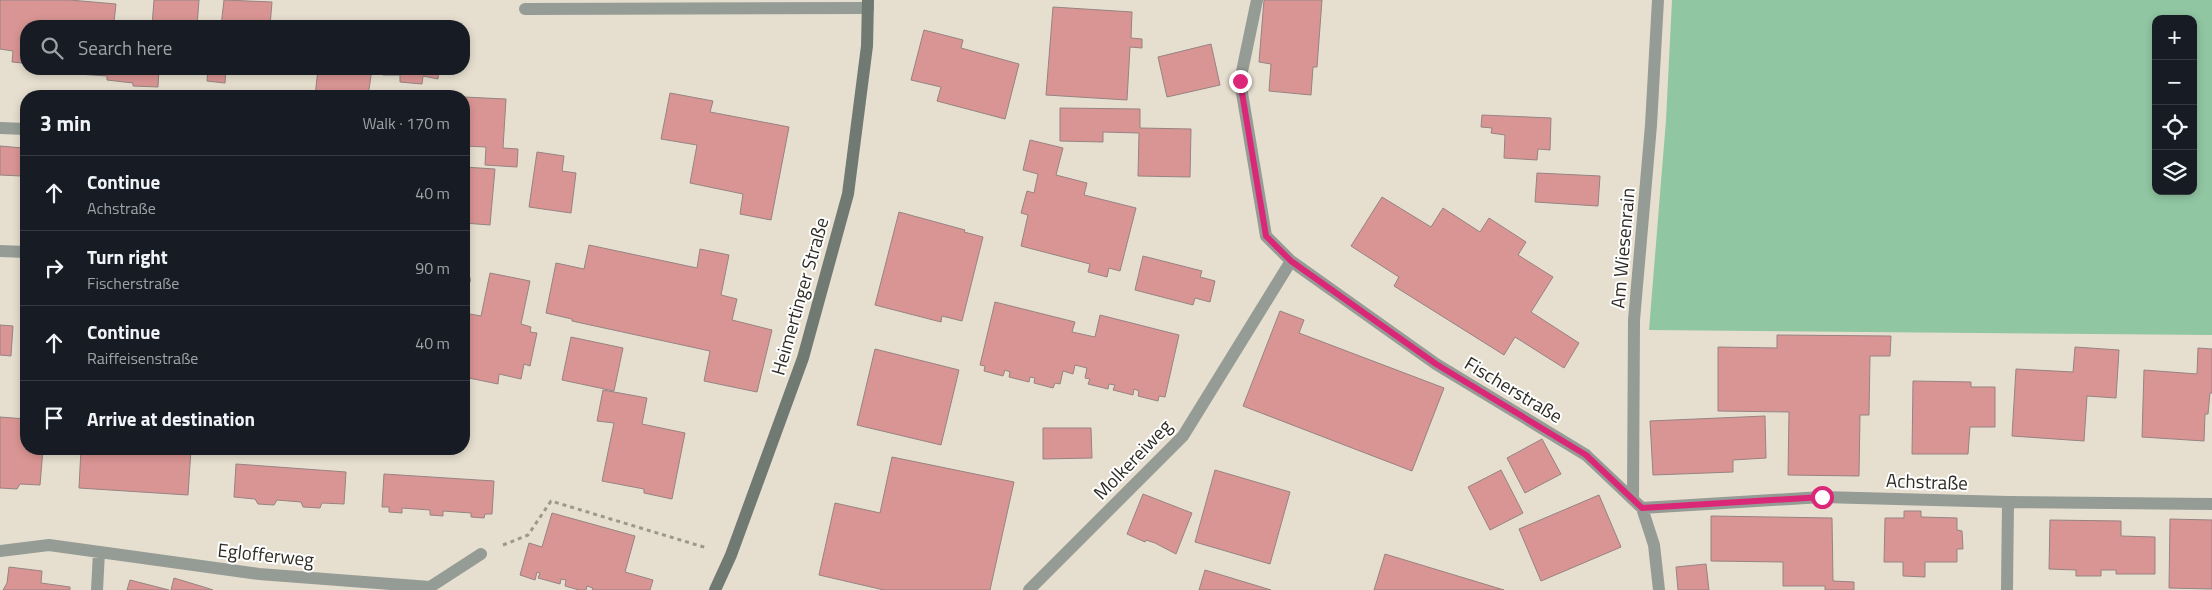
<!DOCTYPE html>
<meta charset="utf-8">
<style>
body{margin:0;font-family:"Titillium Web",sans-serif;background:#242831;color:#f1f3f6}
.controls{position:absolute;right:15px;top:15px;display:grid;overflow:hidden;border-radius:10px;box-shadow:0 2px 8px #0003}
.controls button{width:45px;height:45px;display:grid;place-items:center;padding:0;border:0;border-bottom:1px solid #363941;background:#171b24;color:#f1f3f6;font:25px sans-serif}
.stop{position:absolute;width:15px;height:15px;margin:-11px;border:4px solid #db2777;border-radius:50%;background:#fff}
.stop.end{background:#db2777;border-color:#fff;box-shadow:0 1px 5px #0008}
.list{margin:0;padding:0;list-style:none}
h2{display:flex;justify-content:space-between;align-items:center;height:65px;margin:0;padding:0 20px;font-size:21px}
h2 small{font-size:16px;font-weight:400;color:#9ea1a6}
.list li{display:grid;grid-template-columns:32px 1fr auto;gap:15px;align-items:center;box-sizing:border-box;height:75px;padding:0 20px;border-top:1px solid #363941}
.list b{display:block;font-size:19px;white-space:nowrap}
.list p{margin:0;font-size:16px;white-space:nowrap;color:#9ea1a6}
.list em{font-size:16px;font-style:normal;color:#9ea1a6}
.icon{flex:none;width:28px;height:28px;fill:none;stroke:currentColor;stroke-width:2;stroke-linecap:round;stroke-linejoin:round}
.map{position:relative;flex:none;width:2212px;height:590px;overflow:hidden}
.search{position:absolute;background:#171b24;box-shadow:0 2px 8px #0003;left:20px;top:20px;width:450px;height:55px;display:flex;align-items:center;gap:12px;box-sizing:border-box;padding:0 18px;border-radius:20px;color:#9ea1a6;font-size:19px}
.panel{position:absolute;background:#171b24;box-shadow:0 2px 8px #0003;left:20px;top:90px;width:450px;height:365px;border-radius:20px}
.map>svg:first-child{display:block}
.green{fill:#91c6a3;fill-rule:evenodd}
.building{fill:#d99593;stroke:#968382}
.lines{fill:none;stroke-linecap:round;stroke-linejoin:round}
.path{stroke:#9d988c;stroke-width:3;stroke-dasharray:4 4;stroke-linecap:butt}
.lane{stroke:#959b95;stroke-width:12}
.street{stroke:#959b95;stroke-width:12}
.secondary{stroke:#717a72;stroke-width:12}
.route{stroke:#db2777;stroke-width:6}
.labels{text-anchor:middle;dominant-baseline:central;stroke-width:4;stroke-linejoin:round;paint-order:stroke}
.street-label{font-size:19px;fill:#2f2c26;stroke:#fff}
</style>
<div class="map">
<svg width="2212" height="590" viewBox="0 0 2212 590">
<rect width="100%" height="100%" fill="#e6dfcf"/>
<path class="green" d="M1672,0h540v335l-563,-5 17,-210zM2156,19h37v172h-37z"/>
<path class="building" d="M0,0h70l46,4 -2,18 6,1 -1,3h-93v26l-3,-1 -1,12 -10,-1 1,-11 -13,-2z
M154,0h45l-2,26h-45z
M224,0l48,2 -2,24h-49z
M1264,0h58l-5,67h-4l-2,28 -42,-4 2,-27 -12,-2z
M1053,7l79,5 -1,26 11,1v9l-12,-1 -3,53 -81,-5z
M387,24l35,2h-35z
M924,30l39,10 -2,8 58,16 -14,55 -68,-18 4,-14 -30,-7z
M1211,44l9,41 -53,12 -9,-40z
M78,69h81l-1,18 -25,-1v-3l-26,-3v-4l-29,-2z
M208,69h18l-1,14 -18,-2z
M318,69h54l-4,27h-53z
M384,69h55l-1,10 -15,-3 -1,8 -22,-2v-7h-17z
M670,93l43,8 -3,11 79,15 -18,93 -31,-6 3,-20 -53,-11 7,-38 -36,-6z
M464,97l42,2 -3,49 15,1 -1,18 -32,-2 1,-18 -22,-1z
M1060,108l80,1v19l51,1 -1,48 -52,-1 1,-43 -36,-1v10l-43,-1z
M1482,115l69,3 -1,32 -12,-1 -1,11 -33,-2 1,-23 -14,-2 1,-5 -11,-1z
M1030,140l33,8 -7,27 31,8 -3,12 52,13 -16,63 -11,-3 -2,9 -19,-5 2,-8 -69,-18 7,-31 -7,-2 6,-22 7,2 4,-19 -15,-4z
M0,146l23,2 -2,28 -21,-1z
M537,152l27,4 -2,15 14,2 -5,40 -42,-6z
M464,167l31,2 -5,56 -26,-2z
M1537,173l63,3 -2,30 -63,-4z
M1382,197l49,30 12,-19 37,24 9,-14 37,24 -8,13 35,22 -22,35 48,31 -15,25 -49,-31 -11,18 -110,-69 5,-9 -48,-31z
M899,212l66,18 -1,2 19,5 -21,84 -20,-5 -1,6 -66,-17z
M589,245l108,23 3,-19 29,6 -8,40 16,4 -5,21 40,10 -15,62 -53,-11 6,-30 -138,-30v-2l-26,-6 10,-50 28,6z
M1143,256l59,15 -2,6 15,4 -5,21 -15,-4 -2,7 -58,-15z
M490,273l40,8 -9,43 10,3 -1,5 7,1 -7,33 -6,-2 -3,15 -22,-5 -1,10 -34,-7v-64l17,3z
M26,283v41h-3z
M995,302l80,20 -3,10 23,5 5,-22 79,20 -14,62 -6,-1 -1,5 -20,-5 1,-5 -5,-2 -1,6 -20,-5 2,-5 -6,-1 -1,5 -20,-5 2,-5 -5,-1 2,-10 -12,-3 -2,9 -10,-3 -3,13 -5,-1 -2,5 -19,-5 1,-5 -5,-1 -1,5 -20,-5 1,-5 -5,-2 -2,6 -19,-5 1,-5 -5,-1z
M1280,311l24,9 -5,13 145,55 -32,83 -169,-65z
M0,325l13,1 -2,30 -11,-1z
M1777,335l114,1 -1,20h-20l-1,59h-9l-1,61 -71,-1 1,-63 -71,-1v-64l59,1z
M571,337l52,11 -9,43 -52,-11z
M2075,347l44,3 -3,48 -29,-2 -3,45 -72,-5 4,-67 57,3z
M2198,348l14,1v44h-2l-2,21h-3l-1,27 -62,-4 2,-67 53,4z
M875,349l84,21 -18,75 -84,-20z
M1913,381l58,1v5h24v40h-25l-2,27h-56z
M603,390l44,8 -5,26 43,9 -13,66 -28,-6v-4l-42,-8 12,-58 -17,-2z
M1765,416l1,42 -33,2v12l-80,3 -3,-54z
M0,417l26,2v30h17l-3,36 -20,-1 -3,5 -17,-1z
M1043,428h48l1,30 -49,1z
M1542,439l19,35 -36,19 -18,-35z
M81,449h110l-3,46 -109,-7z
M892,457l122,25 -24,108h-106l-65,-15 16,-72 45,10z
M236,464l110,8 -2,32 -22,-1 -2,5 -17,-1 -2,-5 -24,-2 -3,5 -16,-1 -3,-5 -21,-2z
M1215,470l75,22 -20,72 -75,-22z
M1501,470l22,43 -33,17 -22,-43z
M384,474l110,7 -2,33h-7l-1,4 -13,-1v-4l-28,-2v5l-13,-1v-5l-28,-2v5l-13,-1v-5h-7z
M1143,494l49,19 -16,41 -21,-11 -9,-3 -1,2 -18,-8z
M1599,495l22,52 -80,34 -22,-52z
M1904,511h17v6l36,1v12l5,1 1,18h-6v13h-32v15l-22,-1v-14h-19l1,-44h19z
M552,513l83,23 -10,36 28,8 -3,10h-58l1,-2 -6,-2 -1,4h-7l-14,-4 1,-6 -5,-1 -1,5 -22,-6 2,-5 -3,-1 -2,8 -15,-5 9,-32 13,4z
M1711,516l121,2 1,63 21,1v8h-29v-4h-42v-24l-72,-1z
M2170,519l42,1v69l-43,-1z
M2050,520l71,1v15l34,1v37h-39v-4h-15v6h-25v-6l-27,-1z
M1385,554l119,36h-130z
M1706,564l3,26h-31l-2,-23z
M9,567l33,4 -1,12 29,4v3h-67l4,-7z
M1205,570l66,20h-72z
M174,578l33,10 6,2h-42z
M130,580l39,10h-42z"/>
<g class="lines">
<path class="path" d="M503,545l25,-10 23,-34 156,47"/>
<path class="lane" d="M525,9l343,-1"/>
<path class="street" d="M1257,0l-17,81 26,155 25,25 145,103 150,91 56,53 12,37 5,45
M0,128l26,1
M0,251l26,1
M464,279l1,1
M1633,499l1,-179 17,-195 7,-125
M1642,508l180,-11 186,5 204,2
M0,551l49,-6 210,29 171,13 51,-33
M97,590l2,-38
M1029,590l154,-154 108,-175
M2007,590l1,-88"/>
<path class="secondary" d="M715,590l16,-35 72,-197 45,-164 19,-148 1,-46"/>
</g>
<g class="lines">
<path class="route" d="M1240,81l26,155 25,25 145,103 150,91 56,53 180,-11"/>
</g>
<g class="labels">
<g class="street-label">
<text transform="translate(1622 248) rotate(-85)">Am Wiesenrain</text>
<text transform="translate(799 296) rotate(-74)">Heimertinger Straße</text>
<text transform="translate(1514 389) rotate(31)">Fischerstraße</text>
<text transform="translate(1132 459) rotate(-46)">Molkereiweg</text>
<text transform="translate(1927 481) rotate(2)">Achstraße</text>
<text transform="translate(266 554) rotate(6)">Eglofferweg</text>
</g>
</g>
</svg>
<div class="controls">
<button>+</button>
<button>−</button>
<button><svg class="icon" aria-label="locate" viewBox="0 0 24 24"><circle cx="12" cy="12" r="6"/><path d="M12 2v4M12 18v4M2 12h4M18 12h4"/></svg></button>
<button><svg class="icon" aria-label="layers" viewBox="0 0 24 24"><path d="M12 4l9 5-9 5-9-5zM3 14l9 5 9-5"/></svg></button>
</div>
<div class="stop" style="left:1822px;top:497px"></div>
<div class="stop end" style="left:1240px;top:81px"></div>
<div class="search"><svg class="icon" aria-label="search" viewBox="0 0 24 24"><circle cx="10" cy="10" r="6"/><path d="M15 15l6 6"/></svg>Search here</div>
<section class="panel">
<h2>3 min<small>Walk · 170 m</small></h2>
<ul class="list">
<li><svg class="icon" aria-label="ahead" viewBox="0 0 24 24"><path d="M12 20V5M6 11l6-6 6 6"/></svg><div><b>Continue</b><p>Achstraße</p></div><em>40 m</em></li>
<li><svg class="icon" aria-label="right" viewBox="0 0 24 24"><path d="M7 20v-9h11M14 6l5 5-5 5"/></svg><div><b>Turn right</b><p>Fischerstraße</p></div><em>90 m</em></li>
<li><svg class="icon" aria-label="ahead" viewBox="0 0 24 24"><path d="M12 20V5M6 11l6-6 6 6"/></svg><div><b>Continue</b><p>Raiffeisenstraße</p></div><em>40 m</em></li>
<li><svg class="icon" aria-label="arrive" viewBox="0 0 24 24"><path d="M6 21V4h12l-3 4 3 4H6"/></svg><div><b>Arrive at destination</b></div></li>
</ul>
</section>
</div>
